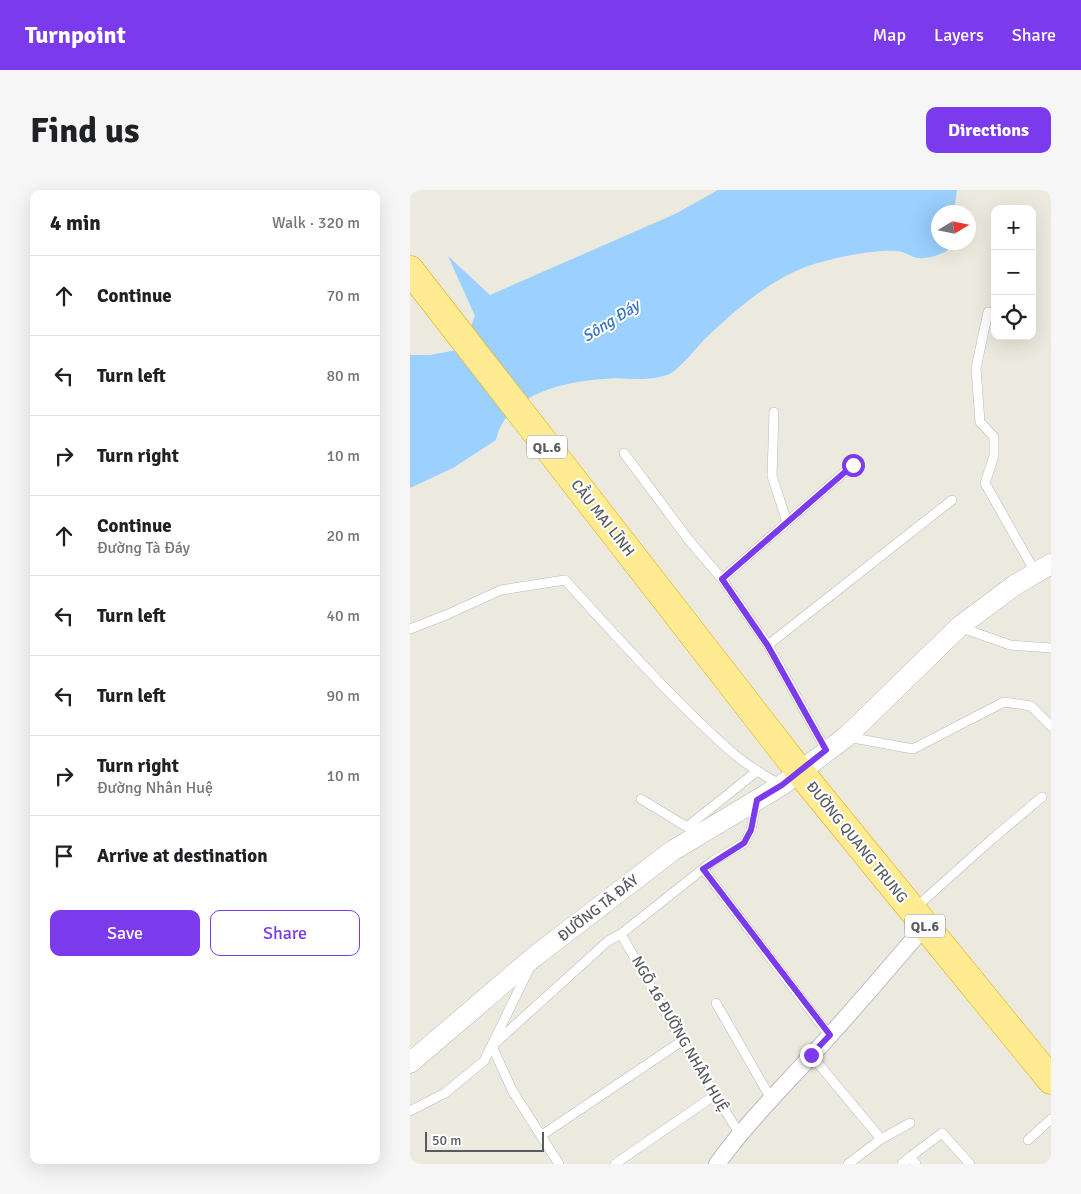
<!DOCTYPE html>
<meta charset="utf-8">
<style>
body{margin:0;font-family:Signika,sans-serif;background:#f6f6f6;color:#202124}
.controls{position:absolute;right:15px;top:15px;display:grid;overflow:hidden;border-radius:10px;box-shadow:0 5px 20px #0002}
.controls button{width:45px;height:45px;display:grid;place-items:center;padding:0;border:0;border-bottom:1px solid #e0e0e0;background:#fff;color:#202124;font:25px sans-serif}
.compass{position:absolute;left:521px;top:15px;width:45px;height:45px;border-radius:50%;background:#fff;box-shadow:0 5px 20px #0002;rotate:80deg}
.scale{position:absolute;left:15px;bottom:12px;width:119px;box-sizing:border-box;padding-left:5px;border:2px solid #585c61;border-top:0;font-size:14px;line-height:18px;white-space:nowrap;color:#585c61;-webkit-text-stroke:4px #fff;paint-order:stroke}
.stop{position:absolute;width:15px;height:15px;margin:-11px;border:4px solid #7c3aed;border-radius:50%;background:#fff}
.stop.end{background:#7c3aed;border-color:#fff;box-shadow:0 1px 5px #0008}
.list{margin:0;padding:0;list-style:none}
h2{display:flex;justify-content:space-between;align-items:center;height:65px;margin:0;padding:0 20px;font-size:21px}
h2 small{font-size:16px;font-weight:400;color:#757577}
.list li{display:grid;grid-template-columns:32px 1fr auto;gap:15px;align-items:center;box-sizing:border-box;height:80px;padding:0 20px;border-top:1px solid #e0e0e0}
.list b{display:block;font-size:19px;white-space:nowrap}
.list p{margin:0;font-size:16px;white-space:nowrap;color:#757577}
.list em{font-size:16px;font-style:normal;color:#757577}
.actions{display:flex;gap:10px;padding:15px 20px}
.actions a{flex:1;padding:11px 0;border:1px solid #7c3aed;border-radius:10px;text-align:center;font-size:18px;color:#7c3aed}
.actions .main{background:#7c3aed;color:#fff}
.icon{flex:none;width:28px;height:28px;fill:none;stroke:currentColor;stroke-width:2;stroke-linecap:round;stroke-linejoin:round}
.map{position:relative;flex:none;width:641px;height:974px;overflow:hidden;border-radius:10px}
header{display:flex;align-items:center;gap:30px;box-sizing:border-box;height:70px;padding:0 25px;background:#7c3aed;color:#fff}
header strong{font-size:24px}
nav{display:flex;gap:28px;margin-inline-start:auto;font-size:18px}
.intro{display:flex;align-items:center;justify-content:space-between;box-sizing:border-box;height:120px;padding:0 30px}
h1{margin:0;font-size:35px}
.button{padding:12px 22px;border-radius:10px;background:#7c3aed;color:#fff;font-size:18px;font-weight:700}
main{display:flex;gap:30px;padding:0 30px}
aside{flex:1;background:#fff;border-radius:10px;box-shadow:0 5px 20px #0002}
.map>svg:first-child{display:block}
.water{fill:#9cd0ff}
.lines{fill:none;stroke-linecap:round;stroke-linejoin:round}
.service-casing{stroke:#b7babf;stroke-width:10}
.minor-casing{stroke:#b7babf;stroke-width:18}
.tertiary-casing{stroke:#b7babf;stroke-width:21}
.trunk-casing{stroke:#ebaa00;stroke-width:29}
.service{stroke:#fff;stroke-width:9}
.minor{stroke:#fff;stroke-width:16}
.tertiary{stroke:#fff;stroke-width:20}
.trunk{stroke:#ffec92;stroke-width:28}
.route{stroke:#7c3aed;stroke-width:6}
.labels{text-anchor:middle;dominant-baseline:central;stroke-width:4;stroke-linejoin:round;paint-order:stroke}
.shield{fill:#fff;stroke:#8a8d90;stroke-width:1}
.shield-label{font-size:14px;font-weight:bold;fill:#585c61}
.street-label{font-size:15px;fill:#585c61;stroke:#fff}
.water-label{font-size:16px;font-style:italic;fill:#3574c0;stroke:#fff}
</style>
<header>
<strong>Turnpoint</strong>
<nav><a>Map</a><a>Layers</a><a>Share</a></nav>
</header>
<div class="intro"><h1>Find us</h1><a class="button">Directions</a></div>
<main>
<aside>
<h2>4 min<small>Walk · 320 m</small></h2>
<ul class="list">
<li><svg class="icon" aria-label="ahead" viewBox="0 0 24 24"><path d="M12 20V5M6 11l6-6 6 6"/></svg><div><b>Continue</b></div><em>70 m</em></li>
<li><svg class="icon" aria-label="left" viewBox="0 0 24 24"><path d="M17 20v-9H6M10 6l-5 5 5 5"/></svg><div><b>Turn left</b></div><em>80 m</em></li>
<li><svg class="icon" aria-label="right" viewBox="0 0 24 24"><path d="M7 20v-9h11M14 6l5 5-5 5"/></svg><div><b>Turn right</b></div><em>10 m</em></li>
<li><svg class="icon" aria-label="ahead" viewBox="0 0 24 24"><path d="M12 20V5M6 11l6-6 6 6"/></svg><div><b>Continue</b><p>Đường Tà Đáy</p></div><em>20 m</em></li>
<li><svg class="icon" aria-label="left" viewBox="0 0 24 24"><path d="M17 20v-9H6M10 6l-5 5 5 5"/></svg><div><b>Turn left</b></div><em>40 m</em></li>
<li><svg class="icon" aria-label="left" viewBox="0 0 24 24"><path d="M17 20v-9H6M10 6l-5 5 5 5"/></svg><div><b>Turn left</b></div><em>90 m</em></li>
<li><svg class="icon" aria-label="right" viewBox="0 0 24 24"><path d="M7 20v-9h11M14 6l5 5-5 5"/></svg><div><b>Turn right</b><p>Đường Nhân Huệ</p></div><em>10 m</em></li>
<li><svg class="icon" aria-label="arrive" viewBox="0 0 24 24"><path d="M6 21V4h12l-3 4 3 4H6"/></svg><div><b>Arrive at destination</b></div></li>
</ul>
<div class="actions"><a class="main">Save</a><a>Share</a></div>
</aside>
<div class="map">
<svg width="641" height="974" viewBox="0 0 641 974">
<rect width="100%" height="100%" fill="#eceade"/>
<path class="water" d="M308,0h239l-3,22h-16v30l11,1 -2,8c-9,4 -18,8 -29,7 -7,-1 -14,-7 -22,-7 -19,-2 -52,5 -71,10 -46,11 -83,43 -117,75 -10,9 -29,35 -41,39 -27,8 -39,1 -64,4 -40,3 -97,15 -107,61l-43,28 -43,20v-133h20l32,-6 13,-33 -27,-60 42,39 185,-81z"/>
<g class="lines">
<g class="service-casing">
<path id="service" d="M578,122l-12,56 4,54 14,15v19l-9,27 50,89
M214,263l64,86 34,40 46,66 58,105
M377,332l66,-57
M312,389l65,-57 -15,-46 2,-64
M549,437l51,18 41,3
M0,439l36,-14 55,-25 64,-10c40,44 80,89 122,130 33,32 53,54 95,75
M358,455l184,-145
M438,547l65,12 91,-47 27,4 20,20
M231,609l46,28 69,-55
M293,679l126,166
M504,719l77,-69 51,-43
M211,744l61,107 57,92
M306,813l54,94
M401,865l70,84 -33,25
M0,921l35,-18 39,-32 45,-92
M132,945l140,-94
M471,949l29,-16
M618,950l23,-21
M500,967l32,-24 28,31
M149,974l-47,-74 -20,-44 116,-105 13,-7 92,-73 31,-18 7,-13 5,-26
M205,974l100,-69
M492,974l8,-7 6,7"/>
</g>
<g class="minor-casing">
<path id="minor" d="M307,974c29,-40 62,-73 95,-109 39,-42 76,-86 113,-129"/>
</g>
<g class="tertiary-casing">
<path id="tertiary" d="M0,873l124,-106 138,-106 110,-66 64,-48 113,-110 56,-42 36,-21"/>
</g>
<g class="trunk-casing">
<path id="trunk" d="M0,80l390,502 251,308"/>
</g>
<use href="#service" class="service"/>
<use href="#minor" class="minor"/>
<use href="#tertiary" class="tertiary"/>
<use href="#trunk" class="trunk"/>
</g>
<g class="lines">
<path class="route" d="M401,865l19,-20 -127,-166 41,-26 7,-13 6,-30 25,-15 44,-35 -58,-104 -46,-67 131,-114"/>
</g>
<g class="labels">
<g class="shield">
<rect x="117" y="245.5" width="40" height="23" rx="4"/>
<rect x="495" y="724.5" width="40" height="23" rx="4"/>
</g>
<g class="shield-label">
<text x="137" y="257">QL.6</text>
<text x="515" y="736">QL.6</text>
</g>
<g class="street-label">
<text transform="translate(193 328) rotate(52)">CẦU MAI LĨNH</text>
<text transform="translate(447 652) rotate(51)">ĐƯỜNG QUANG TRUNG</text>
<text transform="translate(188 718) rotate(-38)">ĐƯỜNG TÀ ĐÁY</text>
<text transform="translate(270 844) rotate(60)">NGÕ 16 ĐƯỜNG NHÂN HUỆ</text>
</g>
<g class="water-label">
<text transform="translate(201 131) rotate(-32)">Sông Đáy</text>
</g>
</g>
</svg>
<div class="controls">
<button>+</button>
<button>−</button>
<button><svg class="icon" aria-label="locate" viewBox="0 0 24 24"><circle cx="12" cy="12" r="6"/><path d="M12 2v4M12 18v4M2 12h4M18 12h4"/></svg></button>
</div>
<svg class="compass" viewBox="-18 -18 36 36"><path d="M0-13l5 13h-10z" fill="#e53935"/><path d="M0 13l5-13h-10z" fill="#757577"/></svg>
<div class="scale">50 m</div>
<div class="stop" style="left:443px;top:275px"></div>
<div class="stop end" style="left:401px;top:865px"></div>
</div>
</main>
